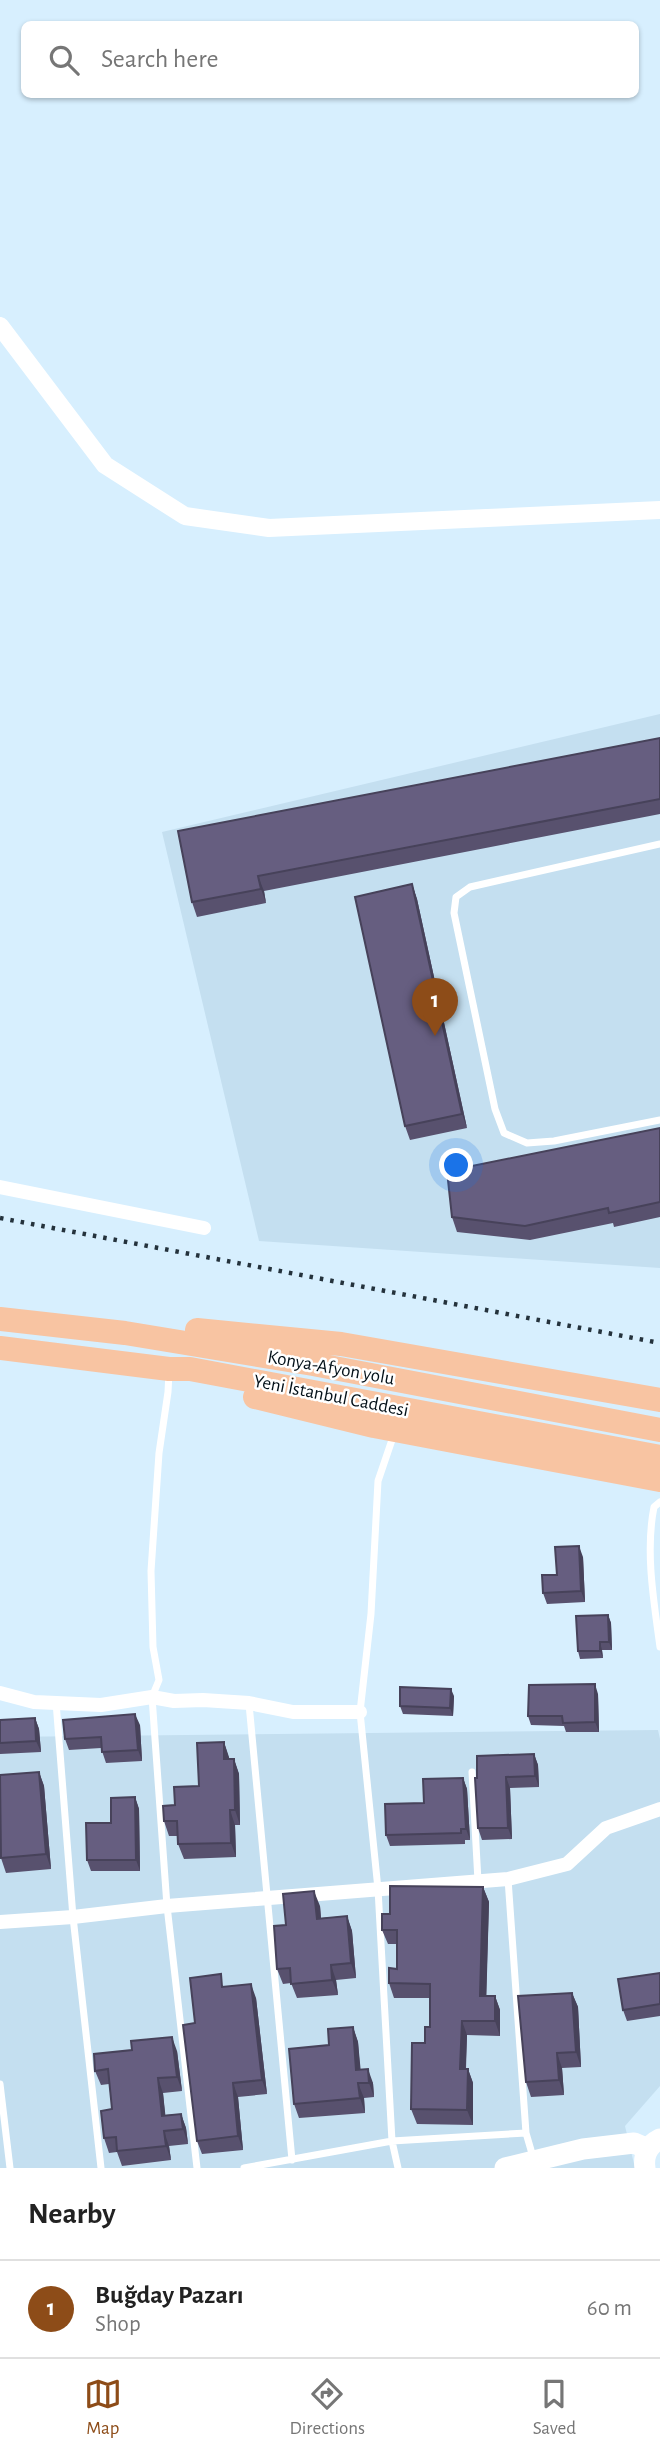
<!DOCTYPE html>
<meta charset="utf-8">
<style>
body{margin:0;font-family:"Alegreya Sans",sans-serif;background:#f6f6f6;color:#222}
.you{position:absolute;left:457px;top:1166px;width:24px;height:24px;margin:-18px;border:5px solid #fff;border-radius:50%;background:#1a73e8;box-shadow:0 0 0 10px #1a73e833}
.badge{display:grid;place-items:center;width:46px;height:46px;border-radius:50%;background:#8d4c18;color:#fff;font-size:23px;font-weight:700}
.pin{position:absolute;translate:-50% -58px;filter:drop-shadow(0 2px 4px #0008)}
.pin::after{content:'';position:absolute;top:37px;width:24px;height:21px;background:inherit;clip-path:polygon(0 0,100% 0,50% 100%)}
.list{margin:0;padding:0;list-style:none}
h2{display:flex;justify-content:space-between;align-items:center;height:91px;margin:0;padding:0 28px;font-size:30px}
h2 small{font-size:23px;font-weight:400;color:#767676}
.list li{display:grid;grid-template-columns:46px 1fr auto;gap:21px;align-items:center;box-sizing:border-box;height:98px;padding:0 28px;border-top:2px solid #e0e0e0}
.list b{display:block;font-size:26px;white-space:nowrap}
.list p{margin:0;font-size:23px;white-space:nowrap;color:#767676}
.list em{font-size:23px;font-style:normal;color:#767676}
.icon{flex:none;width:38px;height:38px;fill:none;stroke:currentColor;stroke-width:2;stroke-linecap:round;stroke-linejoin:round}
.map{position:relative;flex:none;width:660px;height:2168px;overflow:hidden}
.search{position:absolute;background:#fff;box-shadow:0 2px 5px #0004;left:21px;right:21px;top:21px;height:77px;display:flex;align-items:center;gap:18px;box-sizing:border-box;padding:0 24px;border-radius:10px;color:#767676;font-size:26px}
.sheet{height:189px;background:#fff}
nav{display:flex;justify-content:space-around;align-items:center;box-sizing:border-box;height:98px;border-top:2px solid #e0e0e0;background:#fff;font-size:19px;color:#767676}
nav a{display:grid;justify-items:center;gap:4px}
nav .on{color:#8d4c18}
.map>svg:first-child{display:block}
.built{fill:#c4dff0}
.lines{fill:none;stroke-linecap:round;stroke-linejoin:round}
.service{stroke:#fff;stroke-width:7}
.minor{stroke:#fff;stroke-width:14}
.tertiary{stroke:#fff;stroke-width:18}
.secondary{stroke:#fff;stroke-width:21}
.trunk{stroke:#f8c4a2;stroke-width:24}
.rail{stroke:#24323c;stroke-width:4.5;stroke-dasharray:3.5 7;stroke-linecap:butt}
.wall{fill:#58516e}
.shaded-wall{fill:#47425a}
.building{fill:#665e80;stroke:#47425a;stroke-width:2}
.labels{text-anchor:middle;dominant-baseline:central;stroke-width:5;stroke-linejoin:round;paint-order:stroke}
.street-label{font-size:19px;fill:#031018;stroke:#fff}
</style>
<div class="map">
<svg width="660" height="2168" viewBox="0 0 660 2168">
<rect width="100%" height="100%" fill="#d7effe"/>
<path class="built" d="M660,714v554l-401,-27 -97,-409z
M658,1730l2,9v347l-35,40 10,42h-635v-431z"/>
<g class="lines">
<path class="service" d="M660,844l-190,43 -14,10 -2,16 41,196 9,24 23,10 27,-2 106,-21
M169,1372l-1,20 -9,61 -8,118 2,76 6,33 -7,17 15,209 30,262
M394,1434l-16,47 -7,133 -11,98 18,177 14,252 6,27
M660,1502l-6,5c-9,45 0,95 6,140
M56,1702l17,215 28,251
M249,1704l43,456
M472,1772l6,109
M508,1879l18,254 7,24
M0,2084l10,84
M244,2168l148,-27 134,-8"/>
<path class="minor" d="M0,1187l204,41
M0,1693l34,9 67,3 51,-8 22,4 29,-1 46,3 44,9h67
M0,1922l73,-5 94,-11 341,-27 59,-15 39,-36 54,-19"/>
<path class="tertiary" d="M0,326l105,139 80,51 84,12 391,-18"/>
<path class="secondary" d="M505,2168l78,-19 51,-6 14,6
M645,2168c-2,-13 3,-23 15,-29"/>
<path class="trunk" d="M0,1319l125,14 188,31 347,66
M197,1330l144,14 319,56
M0,1348l169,21h21l470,88
M255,1397l119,29 286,54"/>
<path class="rail" d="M0,1218l660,125"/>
</g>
<path class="wall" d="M660,738v76l-396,77 2,12 -69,14 -5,-15 -14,-71z
M412,884l5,15 50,229 -57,12 -5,-14z
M660,1128v89l-46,10 -1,-4 -83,17 -73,-8 -5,-15z
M583,1557l2,45 -38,2 -4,-11 14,-18z
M608,1615l3,8 1,27h-10l1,8 -23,1 -2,-8z
M598,1694l1,38h-33l-2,-6 -33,-1 -3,-9z
M454,1696l-1,20 -50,-2 -3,-8z
M35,1718l4,11 2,23 -41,2v-34z
M140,1725l2,36 -36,2 -5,-15 -32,2 -4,-11z
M224,1742l5,17h5l5,15 1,51h-5l1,32 -52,2 -6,-15v-8h-9l-5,-15 11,-16 24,-19z
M534,1754l4,11 1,22 -29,1 2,51 -30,1 -4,-12 -1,-50z
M39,1772l5,14 7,83 -45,4 -5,-15z
M463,1778l4,11 3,51h-5v4l-75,2 -4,-11 38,-32z
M135,1797l4,12 1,62h-49l-4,-11 24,-37z
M483,1887l6,15 -3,94h9l5,14v26l-33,-1 -1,34h2l5,14v42l-56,-1 -6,-15 14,-66 5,-16v-29h-36l-5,-15 8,-14v-25h-9l-6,-14 8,-16z
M320,1906l1,12 26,-2 5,15 4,47 -20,2 2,15 -41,3 -6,-15 -8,1 -6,-15 9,-44z
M660,1973v43l-33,5 -4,-11z
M225,1987l31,11 11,96 -29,3 5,53 -41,4 -5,-13 -2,-118z
M572,1993l6,14 3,60 -19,1 2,27 -33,2 -5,-15z
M353,2027l5,15 2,28 13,13 1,14 -10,1 1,15 -66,5 -5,-14 35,-59z
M177,2051l5,40 -19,2 2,22 16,-1 5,14 2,16 -19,2 2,14 -49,6 -5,-14 -8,1 -5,-15 8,-29 -3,-25 -8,1 -6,-14z"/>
<path class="shaded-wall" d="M258,876l6,15 2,12 -5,-14z
M412,884l5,15 50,229 -5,-14z
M579,1546l4,11 2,45 -4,-11z
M608,1615l3,8 1,27 -3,-8z
M600,1642l2,8 1,8 -3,-7z
M595,1684l3,10 1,38 -4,-10z
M451,1689l3,7 -1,20 -3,-8z
M135,1714l5,11 2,36 -4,-11z
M35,1718l4,11 2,23 -5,-11z
M224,1742l5,15 1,17 -6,-15z
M534,1754l4,11 1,22 -4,-11z
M234,1759l5,15 1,51 -5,-15z
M39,1772l5,14 7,83 -5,-15z
M506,1777l4,11 2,51 -4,-11z
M463,1778l4,11 3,51 -4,-11z
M135,1797l4,12 1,62 -4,-11z
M230,1810l5,15 1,32 -5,-14z
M483,1887l6,15 -3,108 -6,-14z
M314,1891l6,15 2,27 -5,-14z
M347,1916l5,15 4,47 -5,-15z
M331,1965l5,15 2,15 -6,-15z
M251,1984l5,14 11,96 -5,-14z
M572,1993l6,14 3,60 -5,-15z
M495,1996l5,14v26l-5,-15z
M462,2021l5,14 -2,48 -5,-14z
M353,2027l5,15 4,42 -6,-14z
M172,2037l5,14 5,40 -5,-14z
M557,2053l5,15 2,27 -5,-15z
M368,2069l5,14 1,14 -5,-14z
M468,2069l5,14v42l-6,-15z
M158,2078l5,15 4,37 -5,-14z
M233,2083l5,14 5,53 -5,-14z
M358,2083l6,15 1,15 -5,-15z
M181,2114l5,14 2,16 -5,-15z
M164,2131l5,15 2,14 -5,-14z"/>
<path class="building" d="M660,738v61l-402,77 3,13 -69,13 -14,-71z
M412,884l50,230 -57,12 -50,-229z
M660,1128v74l-51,11 -1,-5 -83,18 -73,-9 -5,-46z
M579,1546l2,45 -38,2 -1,-18h15l-2,-28z
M608,1615l1,27h-9v9h-22l-2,-35z
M595,1684v38l-32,1 -1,-7h-34l1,-31z
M400,1687l51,2 -1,19 -50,-2z
M135,1714l3,36 -36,2 -1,-15 -36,2 -2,-19z
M35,1718l1,23 -36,2v-23z
M224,1742v17h10l1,51h-5l1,33 -53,1 -1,-23h-13l-1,-15 12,-1 -1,-18 25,-1 -2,-43z
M534,1754l1,22 -29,1 2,51h-30l-3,-50h2v-22z
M39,1772l7,82 -45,4 -1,-83z
M463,1778l3,51h-5v4l-75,2 -1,-31 39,-1 -1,-24z
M135,1797l1,63h-49l-1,-37h25v-25z
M390,1886l93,1 -3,109h15v25h-33l-2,48h8l-1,41 -56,-1 1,-66h13v-16h5v-43l-41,-1v-15l8,1v-39h-15v-16h8z
M314,1891l3,28 30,-3 4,47 -20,2 1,15 -41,4 -1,-16 -13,1 -3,-43 12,-1 -3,-31z
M660,1973v31l-37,6 -5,-31z
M221,1974l1,13 29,-3 11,96 -29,3 5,53 -41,5 -14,-116 12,-2 -5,-45z
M572,1993l4,59 -19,1 2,27 -33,2 -8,-86z
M353,2027l3,43 12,-1 1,14h-11l2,15 -66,6 -5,-55 40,-4 -1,-16z
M172,2037l5,40 -19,1 4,38 19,-2 2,15 -19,2 2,15 -49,5 -1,-14 -12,1 -3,-27 11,-2 -4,-40 -13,2 -1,-17 38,-4 -1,-9z"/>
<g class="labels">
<g class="street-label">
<text transform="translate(331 1368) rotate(10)">Konya-Afyon yolu</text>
<text transform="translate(331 1396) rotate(11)">Yeni İstanbul Caddesi</text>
</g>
</g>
</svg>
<div class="you"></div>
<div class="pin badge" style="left:435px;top:1036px">1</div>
<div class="search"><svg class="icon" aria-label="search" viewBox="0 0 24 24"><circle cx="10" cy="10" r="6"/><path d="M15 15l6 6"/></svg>Search here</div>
</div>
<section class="sheet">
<h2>Nearby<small></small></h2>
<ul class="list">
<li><span class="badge">1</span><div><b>Buğday Pazarı</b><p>Shop</p></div><em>60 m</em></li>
</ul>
</section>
<nav>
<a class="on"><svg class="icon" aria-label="map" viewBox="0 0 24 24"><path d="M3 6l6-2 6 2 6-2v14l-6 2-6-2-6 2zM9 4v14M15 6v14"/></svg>Map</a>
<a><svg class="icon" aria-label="directions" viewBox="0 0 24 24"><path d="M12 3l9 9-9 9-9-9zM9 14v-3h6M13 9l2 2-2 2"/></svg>Directions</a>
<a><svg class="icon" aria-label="saved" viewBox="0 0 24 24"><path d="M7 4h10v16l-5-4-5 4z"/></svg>Saved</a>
</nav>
